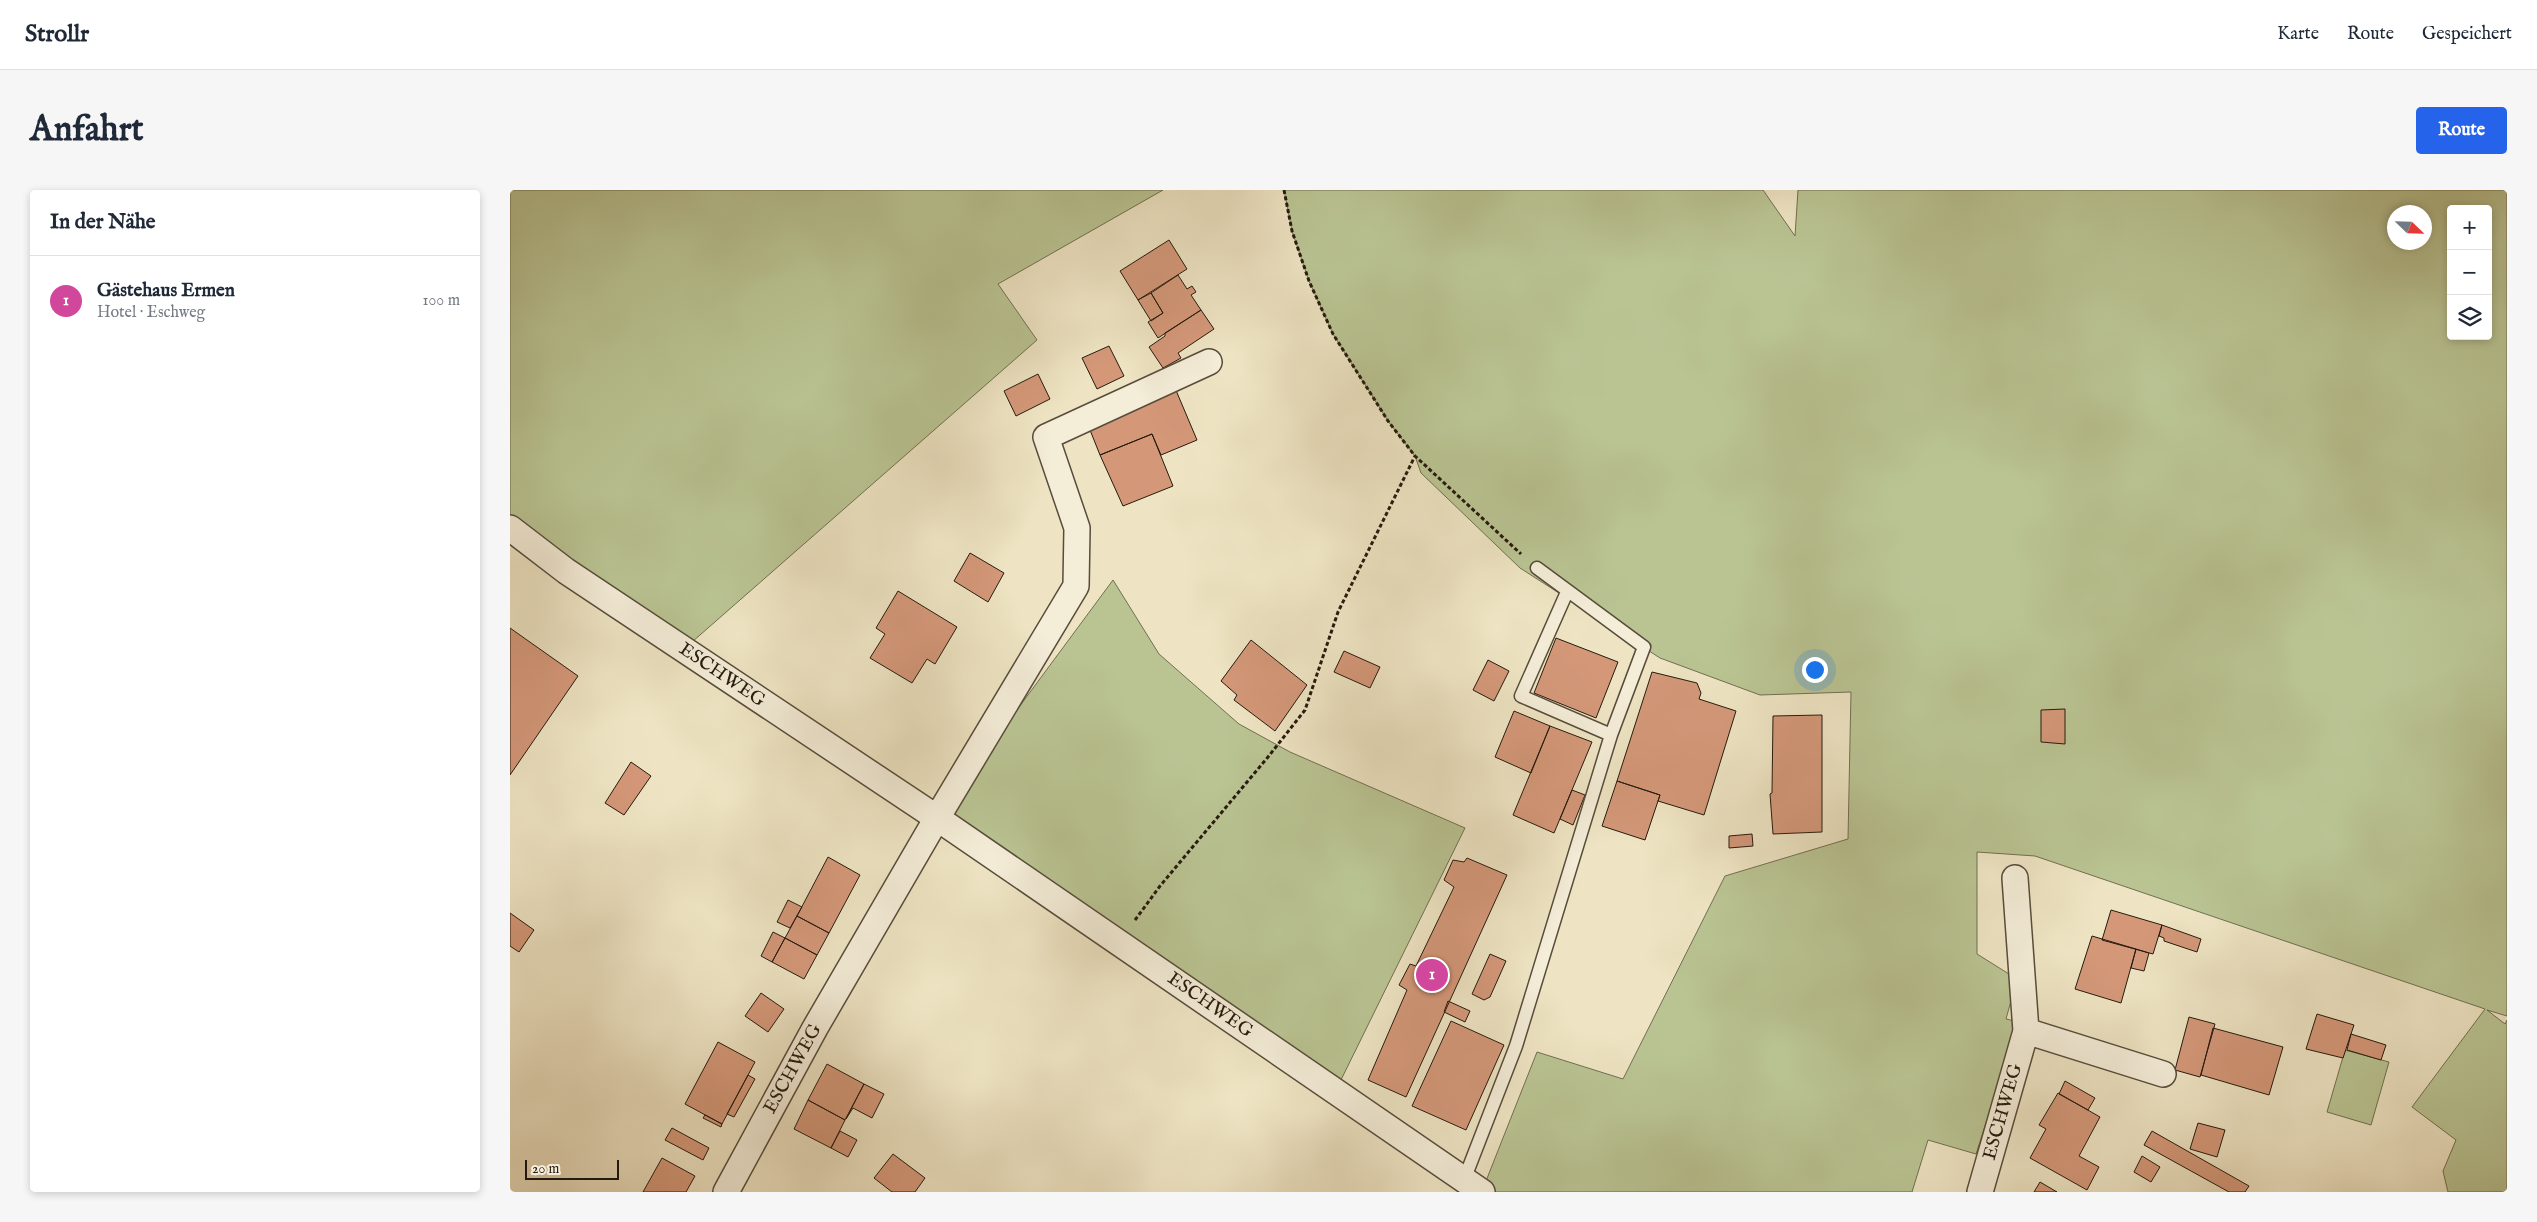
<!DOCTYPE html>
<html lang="de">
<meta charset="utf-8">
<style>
body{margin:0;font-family:"IM FELL English",serif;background:#f6f6f7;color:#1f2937}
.controls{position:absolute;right:15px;top:15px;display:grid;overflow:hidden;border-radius:5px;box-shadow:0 2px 8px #0003}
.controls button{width:45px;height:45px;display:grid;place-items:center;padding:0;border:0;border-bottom:1px solid #e0e1e3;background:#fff;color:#1f2937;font:25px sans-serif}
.compass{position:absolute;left:1877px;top:15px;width:45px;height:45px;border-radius:50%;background:#fff;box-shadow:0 2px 8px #0003;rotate:113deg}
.scale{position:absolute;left:15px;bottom:12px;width:94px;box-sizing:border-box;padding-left:5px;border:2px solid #251a0e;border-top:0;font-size:14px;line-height:18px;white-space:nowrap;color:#251a0e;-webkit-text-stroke:4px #f4edd8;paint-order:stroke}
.you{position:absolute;left:1304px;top:479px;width:18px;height:18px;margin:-12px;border:4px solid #fff;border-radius:50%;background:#1a73e8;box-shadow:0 0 0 8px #1a73e833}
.badge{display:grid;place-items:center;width:32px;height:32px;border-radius:50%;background:#2563eb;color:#fff;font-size:16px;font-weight:700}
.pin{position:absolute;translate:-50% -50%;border:2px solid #fff;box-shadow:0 1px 5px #0006}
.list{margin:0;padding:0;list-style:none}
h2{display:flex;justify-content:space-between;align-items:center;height:65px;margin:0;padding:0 20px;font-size:21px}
h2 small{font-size:16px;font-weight:400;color:#747a83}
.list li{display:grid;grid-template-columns:32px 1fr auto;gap:15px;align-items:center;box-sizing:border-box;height:90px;padding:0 20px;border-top:1px solid #e0e1e3}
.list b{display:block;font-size:19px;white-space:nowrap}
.list p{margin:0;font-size:16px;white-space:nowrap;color:#747a83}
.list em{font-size:16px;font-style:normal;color:#747a83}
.icon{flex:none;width:28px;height:28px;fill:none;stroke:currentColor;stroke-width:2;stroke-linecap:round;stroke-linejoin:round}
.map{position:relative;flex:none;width:1997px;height:1002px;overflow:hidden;border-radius:5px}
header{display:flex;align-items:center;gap:30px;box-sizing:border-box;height:70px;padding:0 25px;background:#fff;border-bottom:1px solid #e0e1e3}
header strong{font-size:24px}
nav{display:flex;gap:28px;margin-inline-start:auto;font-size:18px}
.intro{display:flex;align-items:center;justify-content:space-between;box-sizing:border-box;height:120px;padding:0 30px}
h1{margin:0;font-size:35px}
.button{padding:12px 22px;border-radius:5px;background:#2563eb;color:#fff;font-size:18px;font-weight:700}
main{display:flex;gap:30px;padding:0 30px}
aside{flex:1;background:#fff;border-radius:5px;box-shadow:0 2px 8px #0003}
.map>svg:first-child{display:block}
.green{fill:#bac493;stroke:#706f50;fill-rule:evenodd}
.building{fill:#d49879;stroke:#251a0e}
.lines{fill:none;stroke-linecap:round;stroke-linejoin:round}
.lane-casing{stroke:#574c3b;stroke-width:15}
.street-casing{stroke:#574c3b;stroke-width:28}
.path{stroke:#251a0e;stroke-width:3;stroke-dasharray:4 2.5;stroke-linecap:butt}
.lane{stroke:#f4edd8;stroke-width:12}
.street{stroke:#f4edd8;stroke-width:25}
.labels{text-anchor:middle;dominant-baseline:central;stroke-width:4.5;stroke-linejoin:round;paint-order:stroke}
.street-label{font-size:19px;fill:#251a0e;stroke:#f4edd8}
</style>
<header>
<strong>Strollr</strong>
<nav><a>Karte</a><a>Route</a><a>Gespeichert</a></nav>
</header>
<div class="intro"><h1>Anfahrt</h1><a class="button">Route</a></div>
<main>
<aside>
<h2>In der Nähe<small></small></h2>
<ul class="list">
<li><span class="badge" style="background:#d1479c">1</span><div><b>Gästehaus Ermen</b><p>Hotel · Eschweg</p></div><em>100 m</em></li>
</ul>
</aside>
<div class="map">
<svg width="1997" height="1002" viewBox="0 0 1997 1002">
<rect width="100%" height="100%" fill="#eee4c3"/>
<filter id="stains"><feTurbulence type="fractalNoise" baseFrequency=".004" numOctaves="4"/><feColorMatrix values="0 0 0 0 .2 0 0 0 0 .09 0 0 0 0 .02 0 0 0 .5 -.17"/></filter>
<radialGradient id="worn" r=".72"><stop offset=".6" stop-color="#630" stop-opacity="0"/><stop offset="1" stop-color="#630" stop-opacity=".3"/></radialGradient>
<path class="green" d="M0,0h653l-165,94 39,56 -353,309 -174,-122z
M774,0h479l32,46 3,-46h709v826l-20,-6 18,14 2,-4v172h-59l-5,-21 13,-31 -44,-33 73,-98 -450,-153 -58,-4v102l40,25 -11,40 13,3 -43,132 -48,-14 -16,52h-420l-8,-6 53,-134 86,27 102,-203 123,-37 3,-147 -91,3 -100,-37 -140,-90 -99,-95 -6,-17 -27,-35 -55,-87 -24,-53 -17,-50zM1941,19h37v127h-37zM1884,22h30v30h-30z
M603,390l46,74 80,70 51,28 175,76 -129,262 -399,-272z
M1835,860l44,12 -18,63 -44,-13z"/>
<path class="building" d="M659,50l18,29 -49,31 -18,-29z
M668,85l9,14 5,-3 4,6 -5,3 10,15 -43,28 -10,-16 15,-9 -12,-20z
M641,103l12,20 -12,8 -13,-21z
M691,120l13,19 -36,24 3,5 -18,10 -14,-21 16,-11v-3z
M599,156l15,30 -27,13 -15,-31z
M528,184l12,25 -34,17 -12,-25z
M665,198l22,52 -36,15 -9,-21 -52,21 -12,-30z
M642,244l21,52 -50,20 -23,-51z
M460,363l34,20 -16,29 -34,-21z
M388,401l59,36 -22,37 -8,-5 -15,24 -42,-25 15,-24 -9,-6z
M0,438l68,48 -68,99z
M1046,448l62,24 -22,56 -62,-25z
M741,450l56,45 -32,46 -41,-31 3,-5 -16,-14z
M834,461l36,16 -10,21 -36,-16z
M978,470l21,11 -15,30 -21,-11z
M1142,482l45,11 4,10 -2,6 37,12 -32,104 -46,-14 2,-6 -43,-14z
M1555,519v35l-24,-2v-32z
M1004,521l36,15 -19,47 -36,-16z
M1312,525v117l-49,2 -3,-40 2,-1 1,-77z
M1040,536l42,16 -38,91 -41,-18z
M121,572l20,14 -27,39 -19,-12z
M1107,591l43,14 -15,45 -43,-14z
M1062,600l13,5 -12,30 -13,-6z
M1242,644l1,12 -24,2v-12z
M318,667l32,18 -31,58 -32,-17z
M957,668l40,17 -101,222 -38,-17 39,-90 -8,-5 11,-21 6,2 38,-79 -10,-7 9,-20 11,2z
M278,710l14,7 -12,21 -13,-6z
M1601,720l51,15 -9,29 -51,-14z
M0,723l24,17 -15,22 -9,-6z
M287,726l32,17 -12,22 -32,-17z
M1652,735l39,14 -4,13 -33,-11v-3l-5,-2z
M263,742l12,6 -13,24 -11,-6z
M1582,746l44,13 -15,54 -46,-14z
M275,748l32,17 -13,24 -32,-17z
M1626,759l13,4 -5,18 -13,-3z
M980,764l16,7 -16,36 -6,3 -12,-6z
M251,803l23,16 -16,23 -23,-16z
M938,811l22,10 -5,11 -21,-10z
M1807,824l37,11 -11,33 -37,-9z
M1679,827l26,7 -15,53 -25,-7z
M941,831l53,24 -38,85 -54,-24z
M1703,838l70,19 -14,48 -68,-20z
M1841,844l35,11 -5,15 -34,-10z
M208,852l37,20 -33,62 -37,-20z
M317,874l37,20 -19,36 -37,-20z
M238,885l7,4 -21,38 -7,-3z
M1555,891l30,17 -7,12 -29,-16z
M354,894l20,10 -12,24 -19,-10 -7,11z
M1548,903l42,24 -21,39 20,11 -12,23 -57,-32 16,-29 -7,-4z
M298,910l37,20 -14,28 -37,-19z
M195,925l17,9 -1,3 -18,-9z
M1688,933l27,7 -8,27 -27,-8z
M162,938l37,20 -6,12 -38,-20z
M330,941l17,9 -9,17 -17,-9z
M1642,941l97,55 -4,6h-16l-85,-47z
M383,964l32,24 -10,14h-23l-18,-14z
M1632,966l18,11 -9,15 -17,-10z
M152,968l33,18 -9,16h-43z
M1530,992l17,10h-23z"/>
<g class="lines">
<g class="lane-casing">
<path id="lane" d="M1057,402l-46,104 90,39
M954,990l52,-134 95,-311 33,-88 -107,-79"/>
</g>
<g class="street-casing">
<path id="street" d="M0,338l56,43 371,247 545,374
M1516,841l137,43
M216,1002l89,-164 122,-210 139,-232 1,-58 -31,-91 163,-75
M1470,1002l46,-161 -11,-153"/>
</g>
<path class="path" d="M774,0l8,41 17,50 24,53 55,87 27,35 106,98
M625,730l25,-34 108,-129 37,-47 33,-98 77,-156"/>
<use href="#lane" class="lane"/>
<use href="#street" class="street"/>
</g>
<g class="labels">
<g class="street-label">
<text transform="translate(212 485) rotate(34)">ESCHWEG</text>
<text transform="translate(700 815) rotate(35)">ESCHWEG</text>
<text transform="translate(283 879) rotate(-61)">ESCHWEG</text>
<text transform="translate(1493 922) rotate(-74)">ESCHWEG</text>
</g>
</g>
<rect width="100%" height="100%" filter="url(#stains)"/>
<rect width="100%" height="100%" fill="url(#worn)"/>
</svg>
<div class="controls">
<button>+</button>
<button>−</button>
<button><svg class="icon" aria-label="layers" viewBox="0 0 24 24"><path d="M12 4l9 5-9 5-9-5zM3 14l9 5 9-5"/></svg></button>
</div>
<svg class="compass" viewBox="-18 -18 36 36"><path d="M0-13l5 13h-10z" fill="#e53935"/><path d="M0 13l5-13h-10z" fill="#747a83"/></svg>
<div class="scale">20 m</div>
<div class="you"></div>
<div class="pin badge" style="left:922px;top:785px;background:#d1479c">1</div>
</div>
</main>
